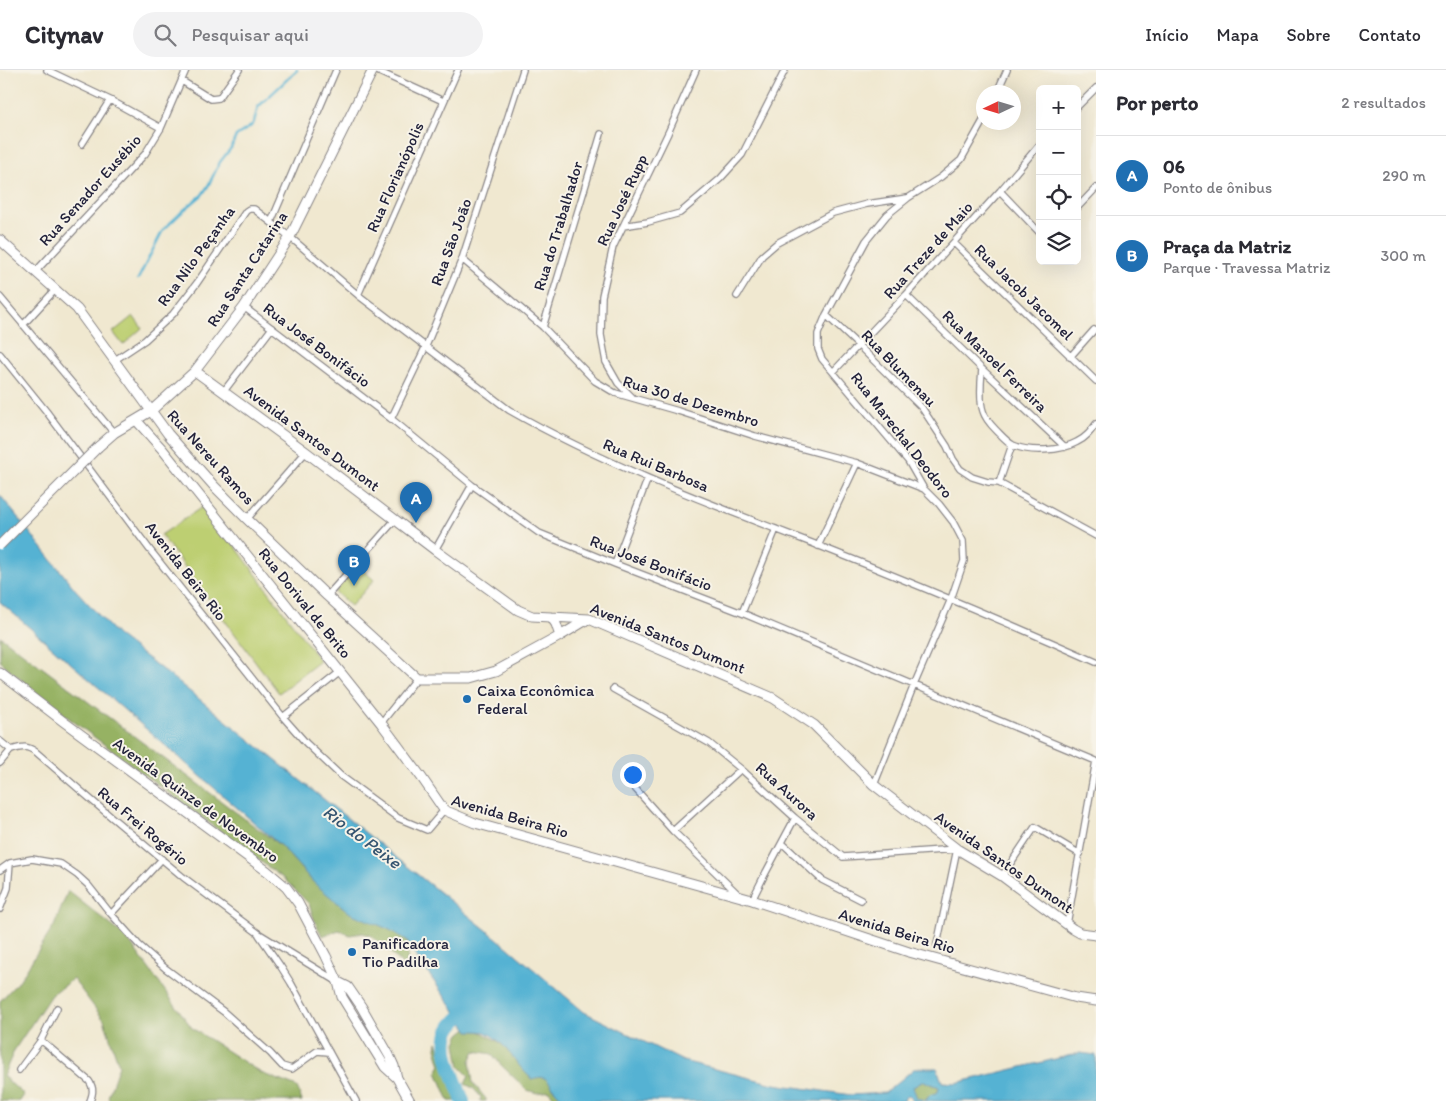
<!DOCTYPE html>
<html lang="pt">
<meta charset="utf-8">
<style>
body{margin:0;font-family:Itim,sans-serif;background:#f2f2f3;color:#2b2b33}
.controls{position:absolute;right:15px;top:15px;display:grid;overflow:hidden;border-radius:8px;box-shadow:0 5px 20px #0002}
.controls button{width:45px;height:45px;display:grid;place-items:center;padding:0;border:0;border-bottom:1px solid #e1e1e2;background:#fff;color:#2b2b33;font:25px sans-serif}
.compass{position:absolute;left:976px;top:15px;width:45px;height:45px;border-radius:50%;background:#fff;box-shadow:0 5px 20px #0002;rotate:266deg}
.you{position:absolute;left:632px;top:704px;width:18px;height:18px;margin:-12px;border:4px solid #fff;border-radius:50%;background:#1a73e8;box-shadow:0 0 0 8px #1a73e833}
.badge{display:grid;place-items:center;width:32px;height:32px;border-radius:50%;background:#1f6fb2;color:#fff;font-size:16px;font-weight:700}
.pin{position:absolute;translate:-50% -41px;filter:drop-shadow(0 1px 2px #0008)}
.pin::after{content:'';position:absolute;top:26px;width:18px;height:15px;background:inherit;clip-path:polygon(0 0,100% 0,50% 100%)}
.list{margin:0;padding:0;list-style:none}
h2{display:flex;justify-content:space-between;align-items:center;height:65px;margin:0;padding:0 20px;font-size:21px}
h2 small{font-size:16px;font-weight:400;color:#7c7c81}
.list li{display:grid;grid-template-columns:32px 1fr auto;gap:15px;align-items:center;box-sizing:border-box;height:80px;padding:0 20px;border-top:1px solid #e1e1e2}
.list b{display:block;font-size:19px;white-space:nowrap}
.list p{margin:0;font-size:16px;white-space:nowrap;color:#7c7c81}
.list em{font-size:16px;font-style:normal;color:#7c7c81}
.icon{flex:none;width:28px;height:28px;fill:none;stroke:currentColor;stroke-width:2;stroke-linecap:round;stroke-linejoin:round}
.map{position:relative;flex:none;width:1096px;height:1031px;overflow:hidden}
header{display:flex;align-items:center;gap:30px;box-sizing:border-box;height:70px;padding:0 25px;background:#fff;border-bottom:1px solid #e1e1e2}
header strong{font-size:24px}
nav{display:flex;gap:28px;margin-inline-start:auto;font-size:18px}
.search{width:350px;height:45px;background:#f2f2f3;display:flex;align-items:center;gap:12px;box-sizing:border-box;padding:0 18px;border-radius:28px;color:#7c7c81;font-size:19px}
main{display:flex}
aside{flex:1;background:#fff}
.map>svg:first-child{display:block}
.green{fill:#bdcf72;stroke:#707856}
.forest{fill:#96b264;stroke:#5c6a50}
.water{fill:#55b2d3;stroke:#3c6a87;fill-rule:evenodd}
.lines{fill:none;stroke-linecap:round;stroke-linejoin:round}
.stream{stroke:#55b2d3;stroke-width:2.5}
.river{stroke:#55b2d3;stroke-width:14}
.street-casing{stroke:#898586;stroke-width:8}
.secondary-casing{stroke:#898586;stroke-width:11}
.primary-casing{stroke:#898586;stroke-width:11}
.street{stroke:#fff;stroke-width:5.5}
.secondary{stroke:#fff;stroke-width:9}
.primary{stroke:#fff;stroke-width:9}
.secondary-bridge-casing{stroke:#898586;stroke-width:11;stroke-linecap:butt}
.secondary-bridge{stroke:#fff;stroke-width:9}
.poi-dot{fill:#1f6fb2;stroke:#f7f3e8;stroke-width:2}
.labels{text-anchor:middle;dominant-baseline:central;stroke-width:4;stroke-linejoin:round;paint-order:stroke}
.street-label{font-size:16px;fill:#22223b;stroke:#f7f3e8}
.poi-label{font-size:16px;fill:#22223b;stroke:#f7f3e8;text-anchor:start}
.water-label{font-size:18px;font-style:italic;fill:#345470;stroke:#f7f3e8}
</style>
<header>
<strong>Citynav</strong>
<div class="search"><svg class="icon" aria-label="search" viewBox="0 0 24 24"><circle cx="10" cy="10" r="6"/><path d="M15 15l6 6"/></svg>Pesquisar aqui</div>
<nav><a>Início</a><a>Mapa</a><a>Sobre</a><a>Contato</a></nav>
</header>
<main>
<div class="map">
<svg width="1096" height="1031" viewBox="0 0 1096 1031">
<rect width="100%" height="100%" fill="#f7f3e8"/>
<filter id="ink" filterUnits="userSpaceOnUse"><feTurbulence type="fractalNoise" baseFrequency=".02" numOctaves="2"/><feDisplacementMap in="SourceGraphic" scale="10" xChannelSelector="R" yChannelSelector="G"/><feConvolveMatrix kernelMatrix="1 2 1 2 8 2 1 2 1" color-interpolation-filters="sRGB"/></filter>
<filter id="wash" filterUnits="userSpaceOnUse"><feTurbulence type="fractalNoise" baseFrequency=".0096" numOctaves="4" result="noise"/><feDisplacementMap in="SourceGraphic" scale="20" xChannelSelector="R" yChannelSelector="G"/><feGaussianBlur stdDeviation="1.12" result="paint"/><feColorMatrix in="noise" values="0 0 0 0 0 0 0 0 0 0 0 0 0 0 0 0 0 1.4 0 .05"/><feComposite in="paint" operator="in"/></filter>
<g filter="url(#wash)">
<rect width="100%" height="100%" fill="#f0e8d0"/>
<path class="green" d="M133,246l9,12 -19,17 -10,-13z
M205,435l115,156 -41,32 -118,-158z
M358,496l16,14 -23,26 -16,-14z"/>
<path class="forest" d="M0,566l281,210 34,38 92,56 2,6 -3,23 -15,-16 -19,-17 -9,-3 -13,2 -11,-5 -17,6 -8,-17 -5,-15 -25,-25 -242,-181 -42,-37z
M68,821l58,46 66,91 69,45 36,14 5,14h-192l-2,-4 11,-32 -15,-45 -31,-41 -22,16 -36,54 -12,27 21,19 -4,6h-20v-100l19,-20 35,-55z
M470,956l31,17 47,37 6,10 11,11h-8l-8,-10 -12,2 -10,-3 -25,-24 -10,-12 -17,-3 -5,10 3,22 13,16v2h-6l1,-4 -8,-9 -8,-4 4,-8 -9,-9 -4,-24 4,-9z
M437,972l17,49 2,10h-7l-12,-29 4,-7 -5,-17z
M924,1011l15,6 -1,5 -8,3 -4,5 -10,-2 -3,-11z"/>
<path class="water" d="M0,425l75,94 42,46 51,39 331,266 85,72 99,49 91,23 77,11 34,-2 30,-25h22l5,14 14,1 124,-30 16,2v46h-184v-3l-3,-3 -5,4 1,2h-340c-4,-4 -9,-8 -12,-13 -7,-10 -8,-13 -21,-9 -17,-14 -26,-38 -47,-47 -5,-1 -11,-1 -16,-1l-60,-85 -2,-6 -19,-11 -38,-16 -35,-29 -34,-38 -281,-244zM924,1011l15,6 -1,5 -8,3 -4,5 -9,-2 -4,-11z"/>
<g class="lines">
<path class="stream" d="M138,209l25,-49 21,-20 18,-15 6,-9 12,-24 11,-14 5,-12 15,-10 3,-4 4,-15 39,-37"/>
<path class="river" d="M463,1031c-7,-20 -25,-54 -12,-74 5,-8 15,-15 22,-22"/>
</g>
</g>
<g filter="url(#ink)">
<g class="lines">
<g class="street-casing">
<path id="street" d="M47,0l63,30 51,28
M375,0l68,31
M182,11l29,18 8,-1 20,-28
M997,22l10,-22
M1077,37l19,-19
M82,74l28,-44
M1000,121l40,42
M1077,138l19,-20
M271,152l65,-152
M623,156l25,-4 32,-9 40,-34 22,-24 43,-85
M954,173l142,138
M462,189l81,68 52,54 20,12 63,18 77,25 102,27 67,26
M36,201l109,-117 16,-26 25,-58
M358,225l100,-225
M906,225l76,74 83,78
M737,226l25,-40 15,-13 56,-30 34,-9 40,-6
M0,227l114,136
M244,237l150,114 78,64 67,48 76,31 127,49 354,148 -29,163
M826,245l32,30 64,63 25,38 6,13 7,10 12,8 16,5 11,1 97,53
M23,255l33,-36
M543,257l58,-193
M0,284l46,57 104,139 133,167 23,26 35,33 57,42 29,12 17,-20
M1070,287l24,-27
M115,290l30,-20 28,-26 24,-31 49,-72 3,-2h5l36,28 68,58 151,115c98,56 204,95 308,135 94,37 187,76 279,117
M982,299c-1,12 -3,31 1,42 2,7 8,14 13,19 5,5 11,12 17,15 17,8 48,6 64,-3 9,-4 14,-11 19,-18
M833,302l73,-77 94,-104 40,-47
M224,321l48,-63
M632,327l-14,-14 -12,-21 -5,-27 1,-39 11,-49 55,-114 28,-63
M391,349l35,-73 36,-87 61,-189
M999,413l13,-38
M247,449l59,-67
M818,476l39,-83
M435,480l37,-65
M615,494l33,-86
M327,526l68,-76
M742,543l34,-84
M613,619l96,54 32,26 54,49 48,39 114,-8 -20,96
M283,647l57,-45
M381,653l36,-45
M0,671l11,9
M11,680c11,-3 15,-5 25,2l67,58 80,67 75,56 80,49
M0,693l11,-13
M624,706l49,55 66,64
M874,715l40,-100 37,-86 13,-38 -1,-20 -10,-19 -14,-18 -15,-15 -16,-28 -86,-102 -4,-10v-15l8,-19 40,-74 21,-26 21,-17 33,-21 20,-17 23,-41
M673,761l68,-62
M782,773l40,37 39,20
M0,800l10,-7 22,-4 29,5 16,11 11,10 23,29 28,31 26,23 59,44 46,41 12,13 10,3 25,-18 12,1
M1002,806l33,-49 45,27
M752,830l13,-26 30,-56
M0,839l8,-21 2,-25
M111,844l51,-55
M259,865l22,32 10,16 65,118
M41,970l48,41c5,7 4,12 1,20
M19,1000l22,-30 16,-32"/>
</g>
<g class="secondary-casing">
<path id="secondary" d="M0,170l77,69 91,125 46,52 33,33 80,77 90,82h54l25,-7 64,-35 28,-17
M195,301l111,81 129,98 83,60 14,6 57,3 184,79 41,27 60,60 83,64 45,27 71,53 7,4 16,2
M136,350l27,30 218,273 41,55 22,32 31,13 277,77 157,52 167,46 20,3
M98,377l16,-14 37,-22 44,-40 49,-64 46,-70 83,-167
M551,547l5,7 4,12"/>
</g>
<g class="primary-casing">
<path id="primary" d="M0,603l64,49 203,149 19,16 12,16 28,53 12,26 4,15 43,70 12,11 13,23
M338,912l10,5 13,19 28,49 5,11 3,12"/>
</g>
<use href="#street" class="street"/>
<use href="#secondary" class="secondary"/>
<use href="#primary" class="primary"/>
<g class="secondary-bridge-casing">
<path id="secondary-bridge" d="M0,475l98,-98"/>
</g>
<use href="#secondary-bridge" class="secondary-bridge"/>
</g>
</g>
<g class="poi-dot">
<circle cx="467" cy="629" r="5"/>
<circle cx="352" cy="882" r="5"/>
</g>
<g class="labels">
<g class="street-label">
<text transform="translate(395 107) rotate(-66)">Rua Florianópolis</text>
<text transform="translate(90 120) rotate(-48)">Rua Senador Eusébio</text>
<text transform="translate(622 130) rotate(-65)">Rua José Rupp</text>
<text transform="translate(558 156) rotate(-73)">Rua do Trabalhador</text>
<text transform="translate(451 172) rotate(-70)">Rua São João</text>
<text transform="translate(928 180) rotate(-48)">Rua Treze de Maio</text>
<text transform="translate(196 186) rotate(-54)">Rua Nilo Peçanha</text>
<text transform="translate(247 199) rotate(-57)">Rua Santa Catarina</text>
<text transform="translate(1024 222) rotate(44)">Rua Jacob Jacomel</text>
<text transform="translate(317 275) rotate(37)">Rua José Bonifácio</text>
<text transform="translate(995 291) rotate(44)">Rua Manoel Ferreira</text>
<text transform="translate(899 298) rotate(46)">Rua Blumenau</text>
<text transform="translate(691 331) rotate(17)">Rua 30 de Dezembro</text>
<text transform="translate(902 365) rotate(52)">Rua Marechal Deodoro</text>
<text transform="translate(312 368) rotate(37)">Avenida Santos Dumont</text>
<text transform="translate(211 387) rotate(48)">Rua Nereu Ramos</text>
<text transform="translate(656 395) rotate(23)">Rua Rui Barbosa</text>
<text transform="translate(651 493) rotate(21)">Rua José Bonifácio</text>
<text transform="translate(186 501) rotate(52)">Avenida Beira Rio</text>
<text transform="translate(305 533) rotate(51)">Rua Dorival de Brito</text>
<text transform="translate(668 568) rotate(22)">Avenida Santos Dumont</text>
<text transform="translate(787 721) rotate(42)">Rua Aurora</text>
<text transform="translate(196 730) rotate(36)">Avenida Quinze de Novembro</text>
<text transform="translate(510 746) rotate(16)">Avenida Beira Rio</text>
<text transform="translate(143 756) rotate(40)">Rua Frei Rogério</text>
<text transform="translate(1004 792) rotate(35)">Avenida Santos Dumont</text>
<text transform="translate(897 861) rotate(17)">Avenida Beira Rio</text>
</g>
<g class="poi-label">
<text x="477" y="620">Caixa Econômica<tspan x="477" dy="18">Federal</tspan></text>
<text x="362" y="873">Panificadora<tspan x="362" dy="18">Tio Padilha</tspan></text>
</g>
<g class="water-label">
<text transform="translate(362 767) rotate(37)">Rio do Peixe</text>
</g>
</g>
</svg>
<div class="controls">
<button>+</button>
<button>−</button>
<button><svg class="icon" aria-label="locate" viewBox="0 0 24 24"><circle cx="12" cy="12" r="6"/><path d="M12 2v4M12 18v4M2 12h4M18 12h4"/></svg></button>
<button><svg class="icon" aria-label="layers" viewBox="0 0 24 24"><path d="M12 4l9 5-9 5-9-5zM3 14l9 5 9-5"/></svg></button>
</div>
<svg class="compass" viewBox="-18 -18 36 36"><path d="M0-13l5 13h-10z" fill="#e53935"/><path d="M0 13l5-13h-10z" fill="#7c7c81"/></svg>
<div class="you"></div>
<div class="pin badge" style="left:416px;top:453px">A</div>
<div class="pin badge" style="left:354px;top:516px">B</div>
</div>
<aside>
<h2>Por perto<small>2 resultados</small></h2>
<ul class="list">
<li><span class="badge">A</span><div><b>06</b><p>Ponto de ônibus</p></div><em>290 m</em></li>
<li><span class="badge">B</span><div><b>Praça da Matriz</b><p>Parque · Travessa Matriz</p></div><em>300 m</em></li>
</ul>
</aside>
</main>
